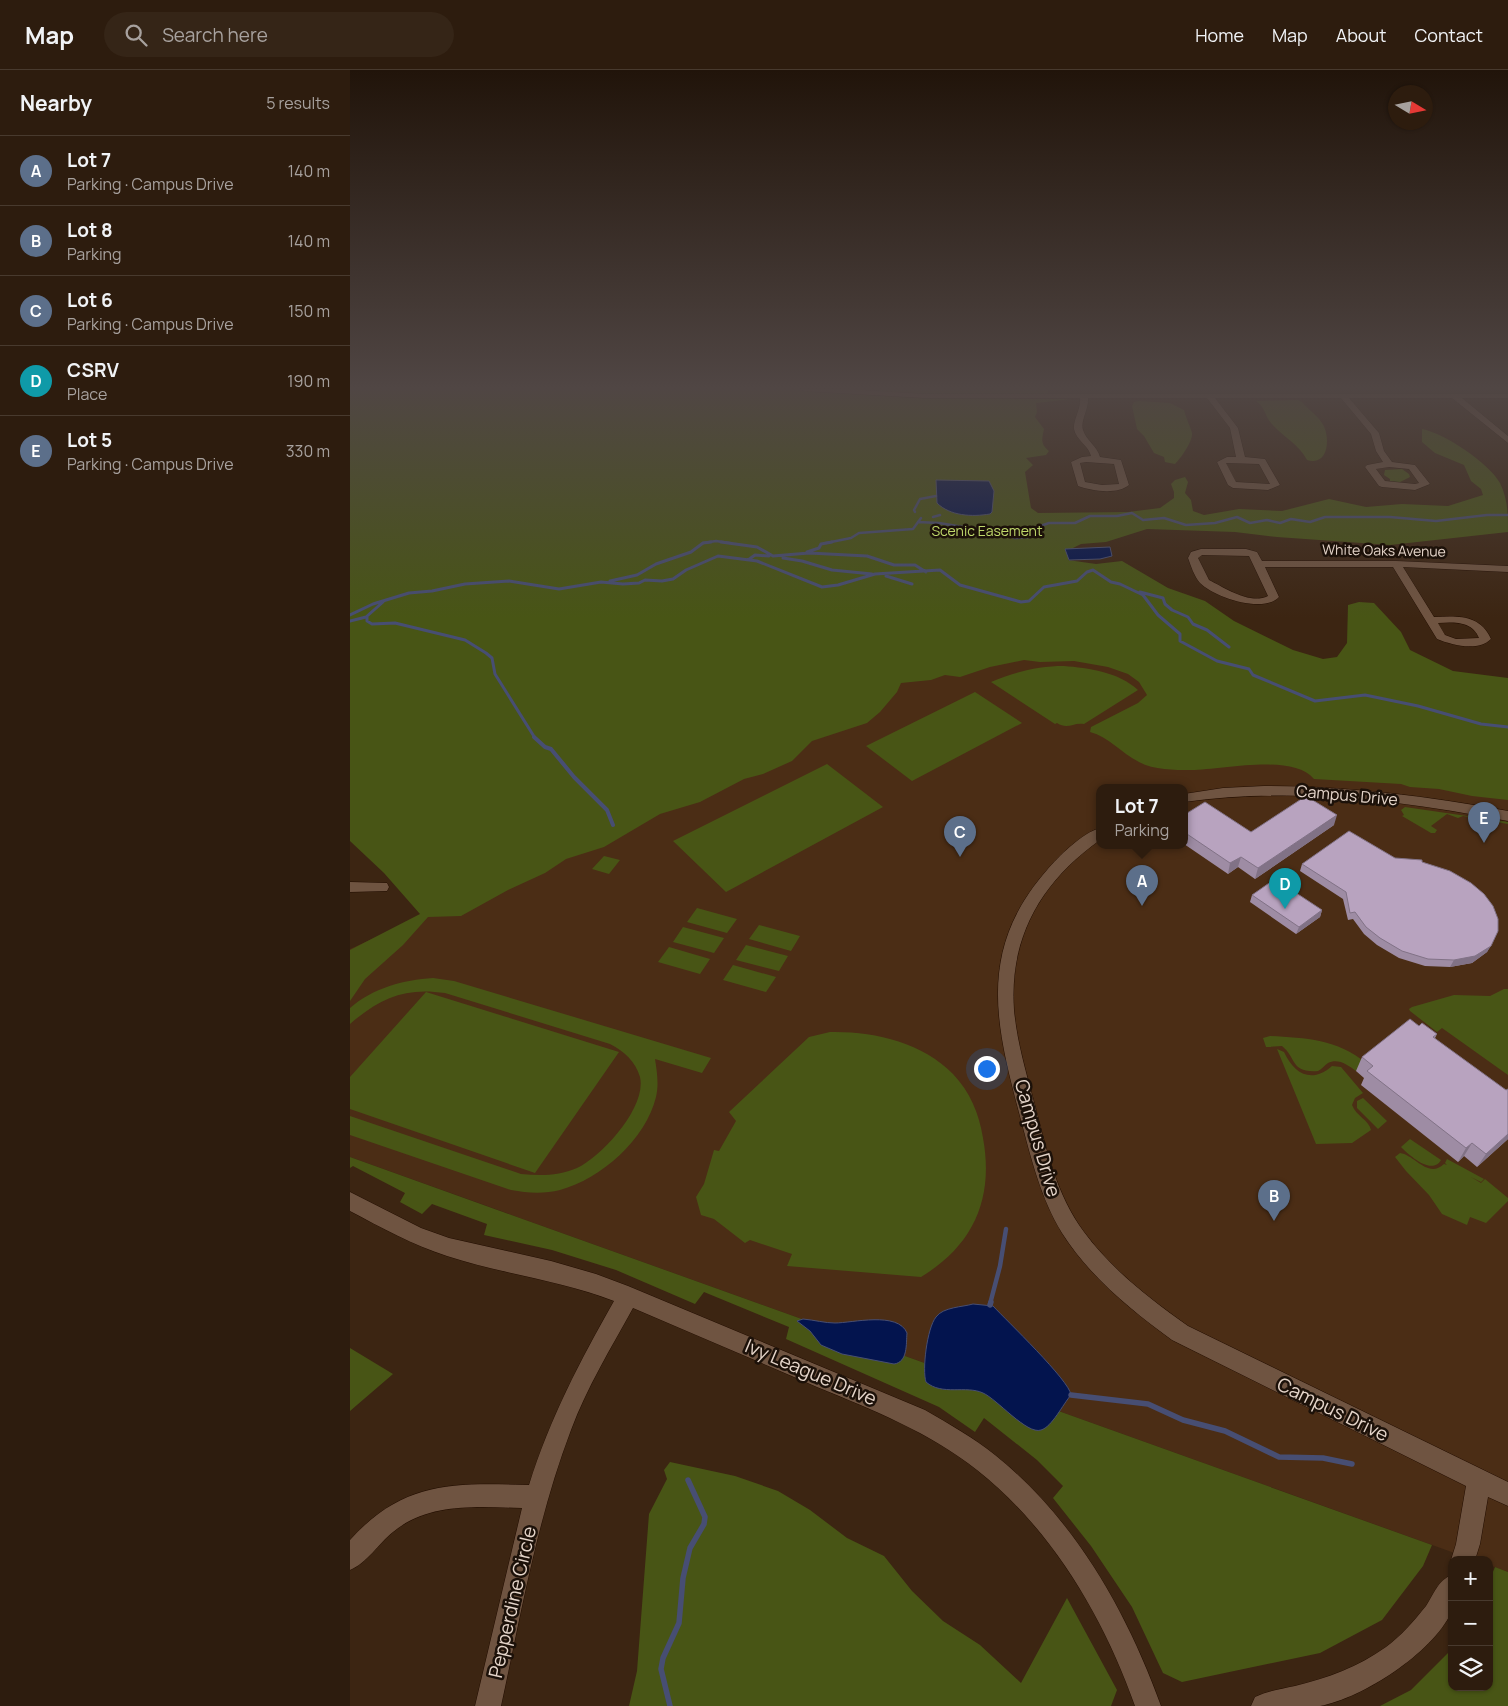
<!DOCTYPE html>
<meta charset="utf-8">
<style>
body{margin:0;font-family:Manrope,sans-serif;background:#352517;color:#f1f3f6}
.controls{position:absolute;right:15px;bottom:15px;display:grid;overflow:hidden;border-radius:10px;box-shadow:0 1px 4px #0004}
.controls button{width:45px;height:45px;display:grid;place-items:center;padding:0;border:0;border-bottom:1px solid #483a2e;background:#2d1c0e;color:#f1f3f6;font:25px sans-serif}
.compass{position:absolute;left:1038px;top:15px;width:45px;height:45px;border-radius:50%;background:#2d1c0e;box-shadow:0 1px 4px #0004;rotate:100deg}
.you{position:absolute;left:636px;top:998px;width:18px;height:18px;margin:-12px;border:4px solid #fff;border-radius:50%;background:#1a73e8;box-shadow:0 0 0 8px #1a73e833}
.badge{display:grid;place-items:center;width:32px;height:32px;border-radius:50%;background:#25d886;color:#fff;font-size:16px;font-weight:700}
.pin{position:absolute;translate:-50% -41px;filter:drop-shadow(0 1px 2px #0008)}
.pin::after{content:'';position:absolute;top:26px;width:18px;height:15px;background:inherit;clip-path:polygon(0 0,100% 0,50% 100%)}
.popup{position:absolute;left:746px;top:714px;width:92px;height:65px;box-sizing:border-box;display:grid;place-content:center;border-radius:10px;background:#2d1c0e;filter:drop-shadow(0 1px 4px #0005);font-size:16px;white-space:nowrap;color:#a7a19e}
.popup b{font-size:19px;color:#f1f3f6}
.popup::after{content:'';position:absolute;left:50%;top:100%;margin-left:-10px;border:10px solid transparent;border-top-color:#2d1c0e}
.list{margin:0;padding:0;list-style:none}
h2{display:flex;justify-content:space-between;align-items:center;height:65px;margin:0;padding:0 20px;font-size:21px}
h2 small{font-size:16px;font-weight:400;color:#a7a19e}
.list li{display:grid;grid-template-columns:32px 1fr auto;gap:15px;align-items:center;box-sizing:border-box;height:70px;padding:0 20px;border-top:1px solid #483a2e}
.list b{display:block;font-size:19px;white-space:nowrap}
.list p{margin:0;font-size:16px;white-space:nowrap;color:#a7a19e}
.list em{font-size:16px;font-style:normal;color:#a7a19e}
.icon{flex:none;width:28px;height:28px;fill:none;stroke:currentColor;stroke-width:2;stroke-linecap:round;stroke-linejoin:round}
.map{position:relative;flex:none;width:1158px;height:1636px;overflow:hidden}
header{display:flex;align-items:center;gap:30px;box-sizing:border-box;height:70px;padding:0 25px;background:#2d1c0e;border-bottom:1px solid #483a2e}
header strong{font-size:24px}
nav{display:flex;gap:28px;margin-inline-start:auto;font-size:18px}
.search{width:350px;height:45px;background:#352517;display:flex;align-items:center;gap:12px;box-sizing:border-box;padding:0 18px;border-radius:28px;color:#a7a19e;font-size:19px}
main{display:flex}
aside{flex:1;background:#2d1c0e}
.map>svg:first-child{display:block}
.built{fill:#4b2d15;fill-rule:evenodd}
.green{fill:#485515}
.water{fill:#03144e;stroke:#474e73}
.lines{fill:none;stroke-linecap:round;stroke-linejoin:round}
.stream-far4{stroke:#474e73;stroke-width:2.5}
.stream-far3{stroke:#474e73;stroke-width:3}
.stream-far2{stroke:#474e73;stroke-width:4}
.stream-far1{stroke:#474e73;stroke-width:4.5}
.stream{stroke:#474e73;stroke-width:5.5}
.minor-casing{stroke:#220d00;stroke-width:1}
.minor{fill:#6f5441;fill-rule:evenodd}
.wall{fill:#9e8ca4}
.shaded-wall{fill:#817286}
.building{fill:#b8a3bf;stroke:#817286}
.labels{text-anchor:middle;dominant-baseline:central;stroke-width:5;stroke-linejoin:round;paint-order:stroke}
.far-park-label{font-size:14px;fill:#bfd86b;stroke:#1c1109}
.far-street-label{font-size:14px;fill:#e5d5ca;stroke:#1c1109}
.street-label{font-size:16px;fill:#e5d5ca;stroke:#1c1109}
.near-street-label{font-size:19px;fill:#e5d5ca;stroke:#1c1109}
</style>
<header>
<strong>Map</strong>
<div class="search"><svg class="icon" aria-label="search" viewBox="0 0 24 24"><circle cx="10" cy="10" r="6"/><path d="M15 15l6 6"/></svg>Search here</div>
<nav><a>Home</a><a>Map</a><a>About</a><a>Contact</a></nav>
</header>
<main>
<aside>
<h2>Nearby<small>5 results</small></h2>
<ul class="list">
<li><span class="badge" style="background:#5c6f8a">A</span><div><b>Lot 7</b><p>Parking · Campus Drive</p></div><em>140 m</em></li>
<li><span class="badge" style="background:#5c6f8a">B</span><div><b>Lot 8</b><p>Parking</p></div><em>140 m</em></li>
<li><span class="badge" style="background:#5c6f8a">C</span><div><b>Lot 6</b><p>Parking · Campus Drive</p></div><em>150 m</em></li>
<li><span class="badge" style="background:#0f9aa8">D</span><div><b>CSRV</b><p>Place</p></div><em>190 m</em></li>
<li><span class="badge" style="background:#5c6f8a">E</span><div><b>Lot 5</b><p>Parking · Campus Drive</p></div><em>330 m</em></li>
</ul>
</aside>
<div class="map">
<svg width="1158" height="1636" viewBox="0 0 1158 1636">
<rect width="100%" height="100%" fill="#3c2512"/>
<path class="built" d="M481,537l677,136v829l-19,-7v-5h-15l-1124,-403v-208l77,-35zM750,717h84v58h-84z"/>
<path class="green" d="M0,319h698v5h-34l1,5h57l-36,4 1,9 -2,5 9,12c-2,10 -4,15 5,22l-3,4 -20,3 7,7 -8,7 6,36 7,5 90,-1 32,-4 14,-10v-6l-3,-8 4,-4 10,-3 3,5 -3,11 6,7 2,11 11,4 35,-6 43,2 47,-12 37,8 36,-3 46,2 35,-11 -2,-6 -10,-8 -7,-16 -29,-12 -13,-11v-13c22,4 67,34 78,54 8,16 8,32 8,49l-118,13 -113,-8 -42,-5 -88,-3 -41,13 -25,2 -8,4 -5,12 28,4 26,-3 46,27 37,13 29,20 59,29 30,9 14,-2 10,-14 1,-38 11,-3 15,1 27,29 9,18 43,21 55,7v122l-36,-4 -33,-7 -29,-2 -9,-3 -87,-5c-22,-26 -91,-9 -123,-9 -17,0 -37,0 -52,-8 -18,-9 -30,-25 -49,-30l1,-5 47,-24 9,-8 -8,-13 -11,-8 -20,-7 -34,-6 -34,1 -16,-2 -34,7 -30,10 -15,-2 -14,5 -30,3 -4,9 -17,20 -13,11 -55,18 -20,20 -29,13 -19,5 -44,23 -40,12 -56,33 -38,12 -21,14 -37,17 -47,26 -33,1 -25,28 -38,34 -15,22v-51l70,-36 -36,-41 -34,-32z
M948,330l4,2c6,7 16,14 20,21 9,13 7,44 -15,37 -8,-16 -24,-23 -36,-37 -7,-8 -5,-15 -15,-22z
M789,331l31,2 14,7c2,8 7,18 8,23 1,8 -11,25 -17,31l-10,-2 -1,-5 -10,-4 -10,-17 -7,-7 -5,-23 2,-4z
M1052,399l7,5 1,3 -10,5h-10v-3l-6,-4 1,-5z
M714,596c24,2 55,6 74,24l-54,34c-11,-2 -16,6 -27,-1l-2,1 -64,-42c24,-10 47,-16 73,-16z
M625,622l47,31 -110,58 -46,-35z
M477,694l56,43 -157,85 -53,-51z
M1055,737l103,15v2l-45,-8 -5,2 -11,-4 -16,12 6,4 -2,3h-4l-29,-17 2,-1 -3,-5z
M254,786l16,4 -11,14 -17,-5z
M347,838l40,11 -10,14 -40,-11z
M409,855l41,11 -9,15 -42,-12z
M333,857l41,11 -10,15 -41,-11z
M396,875l42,11 -9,15 -43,-11z
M319,877l41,12 -10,15 -42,-12z
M383,895l43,12 -10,15 -43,-12z
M83,908l21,3 257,77 -9,15 -47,-14c2,13 4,25 1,38 -10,42 -55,82 -96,93 -16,4 -33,3 -49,0l-161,-55v-19l171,58c19,2 38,2 56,-6 25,-12 70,-61 63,-91 -5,-16 -15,-25 -30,-33l-165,-51c-40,-6 -65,5 -95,31v-16c23,-20 53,-28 83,-30z
M1154,919h4v86l-66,-47 -5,4 -27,-21 -1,-2 3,-2 42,-12 36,1z
M76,922l193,60 -84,121 -185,-64v-32z
M480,962c43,-1 92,10 123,42 17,18 26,39 30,64 11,60 -9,107 -62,139l-134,-11 5,-12 -42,-14 -5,3 -31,-24 -13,-4 -5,-18 8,-13 10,-34 5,1 17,-30 -7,-9 80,-75z
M920,966c36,2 67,3 96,27l-10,8c-8,-6 -18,-13 -28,-8 -3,2 -6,6 -10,8 -28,2 -21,-13 -36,-25l-16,1 -3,-9z
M927,979l7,3c10,22 28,32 48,14l9,1 -2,2 2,-2 22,26 -8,5 -3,7c4,11 17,15 19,25l-19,13 -36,1z
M1013,1028l24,23 -9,8 -21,-21v-7z
M1060,1069l31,21c-9,16 -32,-5 -40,-13z
M1050,1083c15,2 28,26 44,11l3,1 -2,-2 2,-4 37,20 -3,3 -10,-5 10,6 4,-4 23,19v3l-22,22 -16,-6 -3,8 -25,-11 -13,-19 -23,-24 -11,-14z
M0,1087l1082,388 -9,21 -41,54 -62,33 -138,29 -19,-9 -31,-66 -41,-61 -38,-48 10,-12 -26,-26 -53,-42 -9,14 -36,-25 -153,-68 3,-12 -85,-35 -9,12 -79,-34 -64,-20 -68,-15 3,-11 -55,-20 -10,10 -22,-12 5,-9 -52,-27 -3,2z
M0,1278l43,26 -43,37z
M320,1392l65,14 43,15 32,19 37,28 37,18 28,35 31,30 37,24 41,38 46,-85 50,92 -6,16h-482l8,-35 12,-157 18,-35 -3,-9z
M1145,1497l13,5v134h-128l31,-16 41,-41v38h37v-106z"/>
<path class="water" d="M586,410l53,1 5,10 -2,21 -2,2c-18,3 -40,2 -53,-11z
M760,477l2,9 -12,3 -31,1 -4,-11z
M623,1234l20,2c13,14 77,75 78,89 -8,9 -19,32 -30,35 -14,5 -44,-31 -58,-37 -17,-8 -41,3 -57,-11 -4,-12 1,-54 10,-65 7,-10 27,-10 37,-13z
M453,1249c11,1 22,4 32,4 17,0 63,-12 72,10 -1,11 1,29 -13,31l-52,-10 -21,-9 -11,-14 -13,-10z"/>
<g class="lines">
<path class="stream-far4" d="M565,442l-1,-2 6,-11 16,-3
M583,447l7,-2
M568,452l21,1 66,11 10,4 14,-1 3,-8 17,-6h26l15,-7h27l15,-3 11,7 21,-2 22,7 29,-2 22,-6 13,6 17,-3 13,3 11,-4 19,3 15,-5h65l46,4 51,-6h21
M353,473l13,-2 14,2
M476,473l25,-5 8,-5 54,-4 8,-11"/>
<path class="stream-far3" d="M371,472l36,5 16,9 36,-3 58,3 27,9h21l11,7
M457,482l12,-4 2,-4 11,-2
M433,488l19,3 30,9 40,4
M398,490l7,-5 14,1
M536,506l26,8
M260,511l27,-6 19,-11 35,-12 12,-9 8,-1
M790,522l23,6 2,6 7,6 16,7 5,7 14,6 22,17
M0,545l23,-11 36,-11 23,-2 33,-7 44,-3 50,8 42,-7 22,2 16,-1 6,-3 17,1 11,-2 13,-9 32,-14 39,5 65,26 16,-2 37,-11 65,-4 20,15 61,17 8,-1 15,-14 33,-6 10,-9 6,-2 18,12 9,2 23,11 15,20 22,19v7l37,20 32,8 4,6 62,26 50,-6 53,11 63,18 27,3
M17,547v4l5,3 23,-1 70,17 21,13 6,5 3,16 40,64
M0,551l16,-4 17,-15"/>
<path class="stream-far2" d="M184,667l11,10 6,2 23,28 33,33 6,15"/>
<path class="stream-far1" d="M640,1234l10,-38 6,-37"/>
<path class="stream" d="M640,1235l1,-3
M721,1325l77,9 35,16 42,11 54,26 44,1 29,6
M320,1636l-9,-37 2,-11 16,-35 4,-45 7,-30 14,-24 1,-7 -17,-37"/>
<g class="minor-casing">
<path id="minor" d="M450,319h45l79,5h584v4h-46l46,38v7l-56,-45h-103l30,35 5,18 8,11 23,3 15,19 -15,6 -33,-3 -3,-1 -14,-19 2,-2 16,-3 -7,-11 -5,-17 -30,-36h-126l23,30 7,29 20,2 15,26 -12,5 -35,-2 -5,-3 -11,-23 10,-5h9l-6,-29 -23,-30h-119c1,11 -8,23 -5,32 3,10 14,16 17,27l21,3 8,25c-12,10 -37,6 -51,1l-7,-24 11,-5 9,-1c-2,-10 -15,-16 -17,-27 -1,-9 7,-20 6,-31h-156l-120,-7zM736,392l28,2 5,20 -17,1 -17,-3 -5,-19zM876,393l33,1 11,20 -34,-2zM1039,397l20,2 10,14 -4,1 -30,-3 -9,-12z
M851,479h45l11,3 5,9h134l112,5v6l-105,-5 31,50c23,-1 46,-3 57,22 -13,13 -39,6 -54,0l-44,-72h-128l14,30c-16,17 -65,0 -79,-14 -6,-7 -9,-17 -12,-25l3,-6zM852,485l47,1 19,40c-18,9 -43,-8 -59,-16l-11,-22zM1088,553c16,-1 34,-2 41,15l-23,1 -11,-4z
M914,716c82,0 163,10 244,25v10c-109,-21 -213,-34 -324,-19v-8l39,-6z
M750,758v12c-59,42 -91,97 -86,170 3,33 13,65 21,96 11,43 22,90 49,126 28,38 66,67 104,94l320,156v24l-20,-9 -8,47 -5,16h-23v2l-1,-2 5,-16 10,-58 -294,-146c-41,-30 -82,-63 -110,-107 -21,-34 -31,-75 -41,-113 -25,-94 -45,-169 26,-250 11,-13 35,-37 53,-42z
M0,812l37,1 2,4 -2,4 -37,1z
M0,1122l71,36 28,10 102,23 45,13 32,12 297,124c24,14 49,28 70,45 80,64 132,157 166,251h-26c-31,-88 -83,-177 -158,-236 -48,-38 -104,-60 -160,-83 -62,-27 -123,-53 -184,-79 -22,40 -46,79 -62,122 -34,89 -50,184 -70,276h-26l47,-198c-44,-1 -93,-6 -129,24 -15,12 -26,31 -43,38v-30c54,-60 105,-57 179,-55 21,-67 51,-124 85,-184 -54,-21 -112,-27 -167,-45 -34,-11 -65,-28 -97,-45z
M1102,1505c0,10 3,28 -1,38 -19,40 -88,85 -131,93 -21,0 -48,0 -69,0l4,-9c13,-6 26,-8 40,-11 33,-8 63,-19 91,-39 15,-11 28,-26 40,-41 8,-12 12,-26 26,-31z"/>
</g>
<use href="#minor" class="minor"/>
</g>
<path class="wall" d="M834,745l67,17 83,-7 -79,54 -17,-12 -10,7 -44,-30z
M1045,788l27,4 76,69 -11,21 -15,11 -22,4 -25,-1 -26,-8 -22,-13 -13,-11 -11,-15 -5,1 -5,-21 -43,-28 2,-7z
M902,825l70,15 -2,7 -24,17 -46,-32z
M1069,956l18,8 -2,4 73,101 -31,28 -13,-11 -6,6 -97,-77 3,-7 -8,-7 6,-14z"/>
<path class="shaded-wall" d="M987,745l-3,10 -79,54 3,-11z
M891,787l-3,10 -10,7 2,-11z
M972,840l-2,7 -24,17 3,-7z
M1141,876l-4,6 -15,11 -22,4 4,-7z
M1158,1064v5l-31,28 9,-13z
M1122,1073l-8,13 -6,6 8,-14z"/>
<path class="building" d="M956,726l31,19 -79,53 -17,-11 -11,6 -46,-31v-17l21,-13 46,30z
M999,761l46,27 27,2v2l28,9 21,12 13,11 9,12 5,13v12l-7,15 -16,10 -21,4 -26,-1 -26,-8 -22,-13 -14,-11 -11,-15 -5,1 -4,-21 -44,-28z
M925,809l47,31 -23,17 -47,-32z
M1060,949l9,7 3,-3 15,11 -4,3 73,53 2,-1v45l-22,20 -14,-11 -6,5 -99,-77 6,-5 -11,-9z"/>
<linearGradient id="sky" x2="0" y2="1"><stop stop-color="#21140a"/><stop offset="0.58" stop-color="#504644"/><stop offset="1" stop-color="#504644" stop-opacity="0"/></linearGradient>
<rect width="1158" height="548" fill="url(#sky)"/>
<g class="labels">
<g class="far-park-label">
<text x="637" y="460">Scenic Easement</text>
</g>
<g class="far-street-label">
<text transform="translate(1034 480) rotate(1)">White Oaks Avenue</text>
</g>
<g class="street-label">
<text transform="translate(997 725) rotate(5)">Campus Drive</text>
</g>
<g class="near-street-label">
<text transform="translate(688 1068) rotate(74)">Campus Drive</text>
<text transform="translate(461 1302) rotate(23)">Ivy League Drive</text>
<text transform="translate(983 1339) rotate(26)">Campus Drive</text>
<text transform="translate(162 1532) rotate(-77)">Pepperdine Circle</text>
</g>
</g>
</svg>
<div class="controls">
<button>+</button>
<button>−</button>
<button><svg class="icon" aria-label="layers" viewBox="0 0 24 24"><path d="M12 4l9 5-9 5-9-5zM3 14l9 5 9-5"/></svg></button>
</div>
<svg class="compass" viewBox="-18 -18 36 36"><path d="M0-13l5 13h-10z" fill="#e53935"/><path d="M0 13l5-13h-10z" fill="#a7a19e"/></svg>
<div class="you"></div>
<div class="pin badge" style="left:792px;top:836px;background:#5c6f8a">A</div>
<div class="popup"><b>Lot 7</b>Parking</div>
<div class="pin badge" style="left:924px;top:1151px;background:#5c6f8a">B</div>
<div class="pin badge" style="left:610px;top:787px;background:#5c6f8a">C</div>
<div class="pin badge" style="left:935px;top:839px;background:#0f9aa8">D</div>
<div class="pin badge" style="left:1134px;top:773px;background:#5c6f8a">E</div>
</div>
</main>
